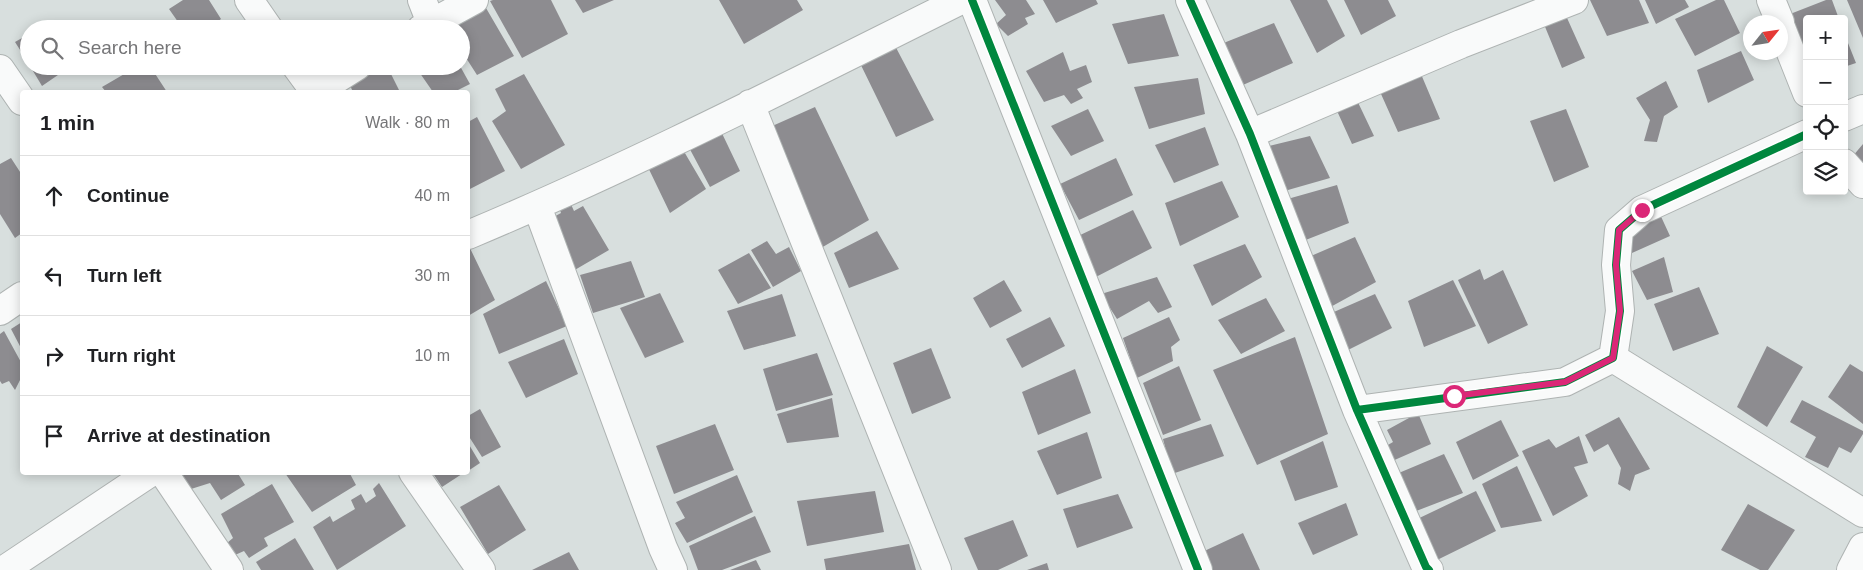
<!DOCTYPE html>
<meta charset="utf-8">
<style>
body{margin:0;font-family:Arial,sans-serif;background:#f2f2f2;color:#202124}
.controls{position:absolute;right:15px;top:15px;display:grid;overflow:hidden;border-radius:5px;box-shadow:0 2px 12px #0003}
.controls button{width:45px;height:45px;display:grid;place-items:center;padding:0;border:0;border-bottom:1px solid #e0e0e0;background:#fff;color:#202124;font:25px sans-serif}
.compass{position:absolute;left:1743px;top:15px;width:45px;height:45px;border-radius:50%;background:#fff;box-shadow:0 2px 12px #0003;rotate:60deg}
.stop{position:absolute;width:15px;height:15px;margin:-11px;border:4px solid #db2777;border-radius:50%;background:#fff}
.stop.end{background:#db2777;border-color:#fff;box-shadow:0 1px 5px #0008}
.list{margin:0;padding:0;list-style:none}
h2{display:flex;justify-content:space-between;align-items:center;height:65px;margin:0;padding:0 20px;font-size:21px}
h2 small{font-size:16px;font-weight:400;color:#757577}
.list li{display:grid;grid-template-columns:32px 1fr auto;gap:15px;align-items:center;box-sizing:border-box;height:80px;padding:0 20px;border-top:1px solid #e0e0e0}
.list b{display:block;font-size:19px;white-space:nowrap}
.list em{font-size:16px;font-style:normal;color:#757577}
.icon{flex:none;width:28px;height:28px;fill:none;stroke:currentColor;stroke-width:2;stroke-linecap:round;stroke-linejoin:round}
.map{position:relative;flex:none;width:1863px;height:570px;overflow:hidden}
.search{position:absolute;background:#fff;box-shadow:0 2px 12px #0003;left:20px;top:20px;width:450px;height:55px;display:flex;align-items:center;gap:12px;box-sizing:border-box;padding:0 18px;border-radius:28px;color:#757577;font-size:19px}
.panel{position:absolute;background:#fff;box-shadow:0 2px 12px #0003;left:20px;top:90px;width:450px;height:385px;border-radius:5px}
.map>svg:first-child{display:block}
.building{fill:#8d8c90}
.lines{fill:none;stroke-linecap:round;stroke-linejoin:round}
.street-casing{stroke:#aeb3b2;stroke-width:30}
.street{stroke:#f9fafa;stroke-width:28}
.cycleway-casing{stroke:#fff;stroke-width:11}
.cycleway{stroke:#00873e;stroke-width:8}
.route{stroke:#db2777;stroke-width:6}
</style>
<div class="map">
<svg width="1863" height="570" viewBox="0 0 1863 570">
<rect width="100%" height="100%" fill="#d8dfde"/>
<path class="building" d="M183,0h26l12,19 -13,10h-25l-14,-20z
M493,0h58l17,34 -46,24 -32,-57z
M575,0h39l-31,13z
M719,0h78l6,10 -59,34z
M995,0h31l9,14 -10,4 3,6 -20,12 -12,-12 10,-9z
M1043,0h53l2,4 -42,19z
M1290,0h37l18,36 -28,17z
M1344,0h44l8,16 -35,19z
M1590,0h49l10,23 -42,13z
M1645,0h40l4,7 -33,17z
M1716,0h8l16,33 -45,23 -20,-37z
M1826,0h6l7,19h-32v53l-22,-56z
M1847,0h16v38z
M486,8l28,48 -37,19 -16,-25v-21h-16z
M1563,9l22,49 -23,10 -21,-51z
M1164,14l15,42 -51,8 -16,-40z
M48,23l4,6h-14z
M1274,23l19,40 -57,25 -20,-42z
M1844,33l12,30 -12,4z
M29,34v30l-14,-22z
M892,40l42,80 -38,17 -39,-80z
M1741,51l13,29 -46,23 -11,-33z
M1063,52l7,19 16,-6 6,17 -15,7 6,9 -12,6 -7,-9 -20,7 -18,-31z
M30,66h41l-29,20z
M138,66h12l17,26h-61l-4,-5z
M372,66h15l13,26h-47l-6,-13z
M415,66h45l10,18 -16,8h-21z
M1418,67l22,52 -42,13 -21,-47z
M524,74l41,71 -44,24 -29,-48 14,-10 -11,-22z
M1198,78l7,36 -56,15 -15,-42z
M1666,81l12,26 -14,9 -7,26 -13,-1 6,-21 -14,-22z
M1354,94l20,42 -22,8 -19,-42z
M815,107l54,113 -48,28 -51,-121z
M1088,109l16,32 -33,15 -20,-30z
M1566,109l23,58 -35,15 -24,-61z
M477,117l28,54 -37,19v-68z
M718,125l22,46 -30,16 -25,-47z
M1205,127l14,38 -45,18 -19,-38z
M1310,136l20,42 -49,14 -20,-44z
M679,143l27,46 -36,24 -26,-54z
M1863,144v23l-11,-10z
M11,158l11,17v58l-7,5 -15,-24v-50z
M1116,158l17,37 -54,25 -19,-36z
M1222,181l17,36 -59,29 -15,-43z
M1337,185l12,38 -51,20 -14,-43z
M569,200l5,11 9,-5 26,44 -36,21 -27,-50 15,-8 -3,-9z
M1133,210l19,38 -60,31 -16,-42z
M1658,210l12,26 -47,21 1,-26z
M877,231l22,38 -50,19 -15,-35z
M1355,237l21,45 -51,28 -21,-51z
M767,241l9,13 13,-7 12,24 -28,16 -22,-37z
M468,244l27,56 -27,16z
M1245,244l17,33 -50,29 -19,-41z
M749,253l22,35 -33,16 -20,-34z
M1664,257l9,35 -26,8 -15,-29z
M631,261l14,36 -52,16 -13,-38z
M1480,269l4,11 19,-10 25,55 -40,19 -30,-64z
M1157,277l15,30 -14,6 -9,-12 -32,18 -16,-25z
M1004,280l18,31 -32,17 -17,-30z
M1453,280l23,46 -52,21 -16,-46z
M546,281l21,45 -68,28 -16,-40z
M1699,287l20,47 -46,17 -19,-47z
M660,293l24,49 -39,16 -25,-50z
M782,294l14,42 -52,14 -17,-39z
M1375,294l17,34 -52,26 -13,-39z
M1266,298l19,33 -44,23 -23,-34z
M1050,317l15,29 -43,22 -16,-29z
M1169,317l11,23 -9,7 2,14 -36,17 -14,-40z
M22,322v28l-11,-21z
M4,331l18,33v12l-7,14 -6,-9 -7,3 -2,-3v-47z
M1295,337l33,97 -71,31 -44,-95z
M564,339l14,35 -52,24 -18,-36z
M1767,346l36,21 -36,60 -30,-20z
M931,348l20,50 -39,16 -19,-51z
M817,353l16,42 -57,16 -13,-42z
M1850,364l13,8v52l-35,-27z
M1179,366l22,54 -38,15 -20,-52z
M1075,369l16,44 -53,22 -16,-43z
M832,398l7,39 -52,6 -10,-29z
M1802,400l61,31v3l-12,19 -12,-6 -11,21 -23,-11 11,-20 -26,-15z
M480,409l21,38 -19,10 -14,-22v-19z
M1418,413l13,31 -41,18 -9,-13 12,-7 -6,-12z
M1619,417l31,52 -15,6 -5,16 -12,-7 3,-16 -13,-24 -14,8 -9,-17z
M1501,420l18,36 -46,24 -17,-38z
M715,424l19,46 -60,24 -18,-48z
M1211,424l13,32 -52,18 -9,-35z
M1087,432l15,46 -45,17 -20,-44z
M1579,436l9,27 -14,4 14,29 -35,20 -31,-65 27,-12 7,9z
M1323,441l15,46 -43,14 -15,-40z
M468,443l12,20 -12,8z
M1444,454l19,39 -52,20 -17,-38z
M1517,466l25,55 -41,7 -19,-44z
M178,472h59l8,13 -24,15 -11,-17 -19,6z
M286,472h63l7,13 -44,27 -27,-39z
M432,472h33l-23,15z
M737,475l16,37 -66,31 -12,-20 10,-5 -9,-16z
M379,483l27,43 -69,44 -24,-43 17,-11 3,6 22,-13 -4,-9 10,-6 5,9 10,-7 -3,-7z
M272,484l22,38 -30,16 4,8 -19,12 -5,-7 -9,4 -8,-12 6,-5 -12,-24z
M499,485l27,45 -38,24 -28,-47z
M875,491l9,41 -77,14 -10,-45z
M1476,491l20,40 -61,30 -24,-39z
M1118,494l15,34 -56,20 -14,-39z
M1346,503l12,32 -45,20 -15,-32z
M1748,504l47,26 -27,40h-8l-39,-20z
M755,516l16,36 -49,18h-24l-9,-24z
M1013,520l15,36 -30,14h-20l-14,-32z
M1243,533l17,37h-55l-5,-17z
M295,538l19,32h-53l-5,-8z
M909,544l7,26h-90l-2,-11z
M569,552l10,18h-47z
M756,560l5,10h-31z
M1047,563l2,7h-22z"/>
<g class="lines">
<g class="street-casing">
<path id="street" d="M249,0l20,29
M422,0l9,23
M972,0l226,570
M1190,0l60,134 107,276 69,157 3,3
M1771,0l9,22
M1780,25l27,68
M421,29l53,-29
M296,66l19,26
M0,69l22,32
M316,92l41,-26
M750,104l187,466
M1844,117l19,-8
M1250,134l211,-90 113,-44
M1844,163l19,21
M537,206l126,342 10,22
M468,235c167,-70 330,-154 493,-235
M0,311l22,-15
M1613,358l250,155
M1357,410l208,-28 48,-24 7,-47 -4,-46 3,-35 23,-20 165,-76
M163,472l66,98
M413,472l68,98
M4,570l147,-98
M1851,570l12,-23"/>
</g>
<use href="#street" class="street"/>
<g class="cycleway-casing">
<path id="cycleway" d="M972,0l226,570
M1190,0l60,134 107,276 69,157 3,3
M1357,410l208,-28 48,-24 7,-47 -4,-46 3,-35 23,-20 165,-76"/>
</g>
<use href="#cycleway" class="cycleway"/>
</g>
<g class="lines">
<path class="route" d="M1454,396l111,-14 48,-24 7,-47 -4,-46 3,-35 23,-20"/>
</g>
</svg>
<div class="controls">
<button>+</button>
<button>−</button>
<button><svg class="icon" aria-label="locate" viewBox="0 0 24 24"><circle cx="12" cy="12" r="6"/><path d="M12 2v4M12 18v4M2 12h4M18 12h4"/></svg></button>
<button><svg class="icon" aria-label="layers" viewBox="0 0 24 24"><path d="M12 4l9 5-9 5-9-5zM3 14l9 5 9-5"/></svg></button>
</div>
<svg class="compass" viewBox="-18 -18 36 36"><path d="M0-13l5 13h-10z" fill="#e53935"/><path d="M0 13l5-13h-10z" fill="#757577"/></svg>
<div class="stop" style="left:1454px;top:396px"></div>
<div class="stop end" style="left:1642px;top:210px"></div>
<div class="search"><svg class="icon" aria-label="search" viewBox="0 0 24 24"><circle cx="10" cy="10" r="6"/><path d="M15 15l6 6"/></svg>Search here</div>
<section class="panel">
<h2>1 min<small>Walk · 80 m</small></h2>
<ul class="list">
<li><svg class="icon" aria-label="ahead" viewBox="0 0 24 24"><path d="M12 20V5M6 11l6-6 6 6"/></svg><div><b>Continue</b></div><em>40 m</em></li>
<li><svg class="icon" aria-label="left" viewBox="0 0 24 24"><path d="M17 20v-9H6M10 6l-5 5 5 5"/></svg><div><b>Turn left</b></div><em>30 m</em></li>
<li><svg class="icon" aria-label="right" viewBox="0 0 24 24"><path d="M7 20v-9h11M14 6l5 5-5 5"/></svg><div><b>Turn right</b></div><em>10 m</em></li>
<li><svg class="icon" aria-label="arrive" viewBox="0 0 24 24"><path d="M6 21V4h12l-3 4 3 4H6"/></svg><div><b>Arrive at destination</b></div></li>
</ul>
</section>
</div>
